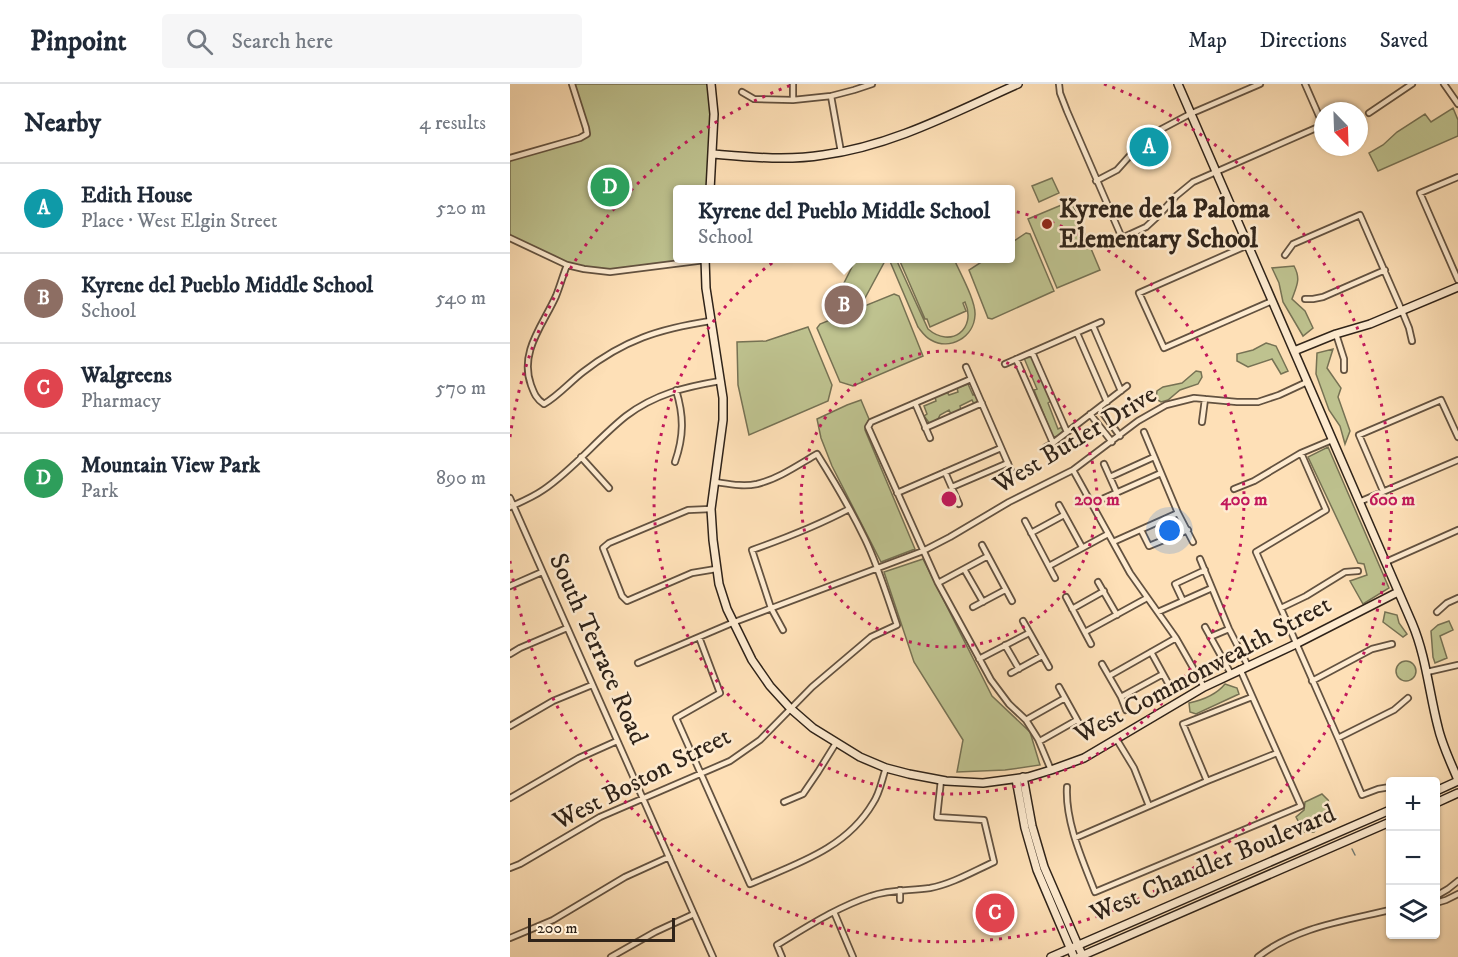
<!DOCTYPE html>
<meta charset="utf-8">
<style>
body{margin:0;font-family:"IM FELL DW Pica",serif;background:#f6f6f7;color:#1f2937}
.controls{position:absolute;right:18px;bottom:18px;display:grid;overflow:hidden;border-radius:6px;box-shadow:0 2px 4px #0004}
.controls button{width:54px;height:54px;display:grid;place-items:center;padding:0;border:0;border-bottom:2px solid #e0e1e3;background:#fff;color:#1f2937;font:30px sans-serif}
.compass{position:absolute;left:804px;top:18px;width:54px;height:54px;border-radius:50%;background:#fff;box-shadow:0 2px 4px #0004;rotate:157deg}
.scale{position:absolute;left:18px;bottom:15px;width:147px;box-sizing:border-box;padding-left:6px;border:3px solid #2f2319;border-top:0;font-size:16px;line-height:21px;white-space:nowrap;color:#2f2319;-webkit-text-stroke:4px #feebd0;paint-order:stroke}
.you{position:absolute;left:660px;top:447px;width:21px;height:21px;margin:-15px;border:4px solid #fff;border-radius:50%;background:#1a73e8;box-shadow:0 0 0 9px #1a73e833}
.badge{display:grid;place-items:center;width:39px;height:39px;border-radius:50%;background:#2563eb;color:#fff;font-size:20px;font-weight:700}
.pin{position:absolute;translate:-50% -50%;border:3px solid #fff;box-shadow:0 2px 6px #0006}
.popup{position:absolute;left:163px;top:101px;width:342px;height:78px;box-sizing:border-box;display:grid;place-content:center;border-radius:6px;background:#fff;filter:drop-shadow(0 2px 4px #0005);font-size:20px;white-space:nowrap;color:#747a83}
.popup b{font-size:22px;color:#1f2937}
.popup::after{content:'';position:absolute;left:50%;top:100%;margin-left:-12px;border:12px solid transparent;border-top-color:#fff}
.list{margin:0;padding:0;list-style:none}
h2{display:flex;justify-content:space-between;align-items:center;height:78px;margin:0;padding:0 24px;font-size:26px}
h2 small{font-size:20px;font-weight:400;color:#747a83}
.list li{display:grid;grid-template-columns:39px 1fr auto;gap:18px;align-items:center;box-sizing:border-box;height:90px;padding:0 24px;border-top:2px solid #e0e1e3}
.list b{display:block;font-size:22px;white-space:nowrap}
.list p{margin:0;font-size:20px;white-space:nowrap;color:#747a83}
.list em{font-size:20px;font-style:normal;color:#747a83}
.icon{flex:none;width:33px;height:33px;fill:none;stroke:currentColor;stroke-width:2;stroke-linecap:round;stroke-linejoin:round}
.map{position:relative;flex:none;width:948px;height:873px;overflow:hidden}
header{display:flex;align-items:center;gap:36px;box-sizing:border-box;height:84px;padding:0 30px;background:#fff;border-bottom:2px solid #e0e1e3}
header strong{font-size:28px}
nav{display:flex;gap:33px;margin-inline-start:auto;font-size:21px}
.search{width:420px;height:54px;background:#f6f6f7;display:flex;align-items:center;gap:15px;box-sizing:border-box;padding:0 21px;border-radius:6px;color:#747a83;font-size:22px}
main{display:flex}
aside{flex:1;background:#fff}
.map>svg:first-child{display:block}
.green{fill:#bec28f;stroke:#767254;stroke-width:1.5}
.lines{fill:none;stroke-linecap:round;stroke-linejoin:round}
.stream{stroke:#747e77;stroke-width:1.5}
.street-casing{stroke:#635240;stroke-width:8}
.secondary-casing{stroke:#2f2319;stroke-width:10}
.street{stroke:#feebd0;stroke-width:4.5}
.secondary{stroke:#feebd0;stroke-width:7}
.ring{fill:none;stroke:#c2185b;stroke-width:3;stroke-dasharray:3 6}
.poi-dot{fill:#8f2418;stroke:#feebd0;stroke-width:2}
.labels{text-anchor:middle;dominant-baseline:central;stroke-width:5;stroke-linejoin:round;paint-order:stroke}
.poi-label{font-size:26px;font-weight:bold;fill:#2f2319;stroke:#feebd0;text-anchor:start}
.street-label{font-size:26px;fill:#2f2319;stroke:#feebd0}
.centre{fill:#c2185b;stroke:#feebd0;stroke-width:3}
.ring-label{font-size:18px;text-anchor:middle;font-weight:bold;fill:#c2185b;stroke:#feebd0;stroke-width:5;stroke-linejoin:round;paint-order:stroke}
</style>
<header>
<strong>Pinpoint</strong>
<div class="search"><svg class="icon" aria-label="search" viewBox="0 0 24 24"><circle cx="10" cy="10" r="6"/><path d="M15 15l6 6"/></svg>Search here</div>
<nav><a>Map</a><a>Directions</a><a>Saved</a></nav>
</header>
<main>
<aside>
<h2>Nearby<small>4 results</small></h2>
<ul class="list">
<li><span class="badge" style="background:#0f9aa8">A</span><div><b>Edith House</b><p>Place · West Elgin Street</p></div><em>520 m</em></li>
<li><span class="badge" style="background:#8d6e63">B</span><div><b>Kyrene del Pueblo Middle School</b><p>School</p></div><em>540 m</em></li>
<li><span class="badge" style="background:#e0444e">C</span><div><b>Walgreens</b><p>Pharmacy</p></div><em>570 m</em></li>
<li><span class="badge" style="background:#2e9e5b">D</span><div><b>Mountain View Park</b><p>Park</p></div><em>890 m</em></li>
</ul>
</aside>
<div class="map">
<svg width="948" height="873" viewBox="0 0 948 873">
<rect width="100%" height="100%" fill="#fee0b7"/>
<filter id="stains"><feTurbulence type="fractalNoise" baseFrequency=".00333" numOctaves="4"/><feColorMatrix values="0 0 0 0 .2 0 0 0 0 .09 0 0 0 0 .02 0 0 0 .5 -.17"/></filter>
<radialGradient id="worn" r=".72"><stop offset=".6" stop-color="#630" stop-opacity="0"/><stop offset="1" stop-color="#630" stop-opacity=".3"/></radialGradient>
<path class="green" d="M62,0h139l-1,105 -32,1v68l27,1 -95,13 -43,-7 -57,-27v-80l77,-24z
M943,24l5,12v16l-80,35 -9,-18 14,-8 14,-13 28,-18 6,8z
M542,94l7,15 -20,9 -7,-16z
M561,117l29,69 -43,18 -29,-69z
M516,149l4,1 24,57 -62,28 -4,-1 -19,-48 17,-11 24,-1 1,-15z
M346,175h30l-21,39 -23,-11z
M379,175h7l32,70c23,20 49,0 37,-27l-2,1 3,8 -36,16 -3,-8h-2l-26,-60h55c6,14 22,42 21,56 -1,22 -25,36 -44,25 -6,-3 -9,-8 -13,-13z
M784,182c7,13 3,19 -2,33l13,12 8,17 -10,8 -20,-34 -4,-19 -7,-15z
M384,210l5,2 24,60 -70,30 -13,-4 -23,-54 3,-4z
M298,243l24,58 -4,16 -79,34 -11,-50 -1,-43 29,-1z
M756,259l10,3 12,25 -7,3 -9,-15 -24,8 -11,-6v-7l16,-4z
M823,265l-6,19 14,20 -3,9 12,34 -5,13 -5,-18 -11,-16 -13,-36 1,-21z
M523,273l18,44 -3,2 10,26 4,-2 1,4 -3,5 -7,1 -19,-47 3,-1 -13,-31z
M686,287l5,1 1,5 -4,7 -18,6 -12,10 -7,2 -5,-3 1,-8 6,-4 19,-4z
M458,300l5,11 4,-1 2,5 -2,5h-3l-2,-4 -12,6 1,4 -10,4 -2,-4 -9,5 -2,4 -8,5 -6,-8 3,-2 -3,-8 12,-5 -1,-4 12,-5 2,3 9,-3 -1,-4z
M351,316l8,19 -4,11 50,119 -34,13 -49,-96 -11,-28 -4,-19 30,-14z
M818,363l61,141 -26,16 -13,-23 17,-6 -3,-11 -6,-1 -50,-106z
M413,475l69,137 38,36 10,33 -35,5 -48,2 6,-32 -49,-78 -30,-90z
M875,528l12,3 2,8 8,11 -4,3 -20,-15z
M939,537l4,9 -13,6 7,22 -12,5 -2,-6 -2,-26 7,-6z
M886 587a10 10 0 1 1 20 0a10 10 0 1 1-20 0Z
M715,600l12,4 2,6 -43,20 -6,-2 -1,-9c14,-3 27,-8 36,-19z
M812,710l6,6 4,10 -18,22h-10l-8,-15 8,-7 1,-8z"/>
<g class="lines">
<path class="stream" d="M926,729l3,7
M842,765l3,6"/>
<g class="street-casing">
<path id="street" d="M283,0v16
M549,0l1,9 7,18 55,127 24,-11 13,-12 17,-19 17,-14 130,-57 -18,-41
M934,0l14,20
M232,8l12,7 39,1 38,-4 23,-6 18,-6
M321,12l10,56
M859,29l43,-29
M0,74l70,-20 7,-4 -1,-6 -14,-44
M948,93l-38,16 38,87
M586,97l21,-11 17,-19 22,-19 34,-18 70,-30
M0,154l57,27 17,4 26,3 95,-12
M738,161l-109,48 25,55 108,-47
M775,171l8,-11 67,-29 42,96 7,17 3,13
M57,181c-4,10 -7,21 -11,31 -13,29 -37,56 -25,89 3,8 5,14 13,19 14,-8 26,-22 39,-32 41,-32 76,-43 127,-51
M795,215h8l10,-2 62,-27
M583,242l28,65
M567,249l30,69
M826,250l8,25v11
M522,268l35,80
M506,275l37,84
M495,280l96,-42
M456,283l47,108
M461,295l-100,43 -3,5 70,156 53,97 18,24 17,16 12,19 13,31
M405,319l15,35
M589,324l21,28
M580,330l22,28
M692,338l3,-23
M415,344l57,-25
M634,348l34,81 15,29
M536,363l7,-4 74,-57
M791,369l25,57 -70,42 82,186 24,57 16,-6 12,-2
M71,373l28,31
M165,378c9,-26 9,-46 1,-72
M594,380l13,29
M563,386l57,103 46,65 28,49
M435,388l14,32
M600,393l44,-20
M442,403l56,-24
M724,405l20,-8 47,-28 31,-13
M873,407l-24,-56 82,-35 17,37
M387,409l104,-45
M0,414l203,459
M849,418l99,-42
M581,420l70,-31
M549,421l23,42
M0,423c11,-5 23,-10 33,-17 31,-21 54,-51 83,-74 29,-22 59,-29 94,-35
M201,425l-23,1 -79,33 -6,5 19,48 5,5 65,-28 24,-4
M515,437l30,57
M631,446l8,16 39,-16
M521,449l33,-18
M603,458l65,-29
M472,461l30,56
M690,475l29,70 19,37
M876,478l72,-32
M539,482l59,-32
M454,485l19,33
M588,498l19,33
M428,499l50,-27
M0,502l32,-14
M556,513l25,47
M673,517l-8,-17 30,-14
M463,523l32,-17
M771,524l25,-12 39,-24 13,-1
M562,525l32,-18
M648,528l54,-24
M927,528l10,-9 11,-5
M513,537l26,46
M695,543l26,47
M273,546l-12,-22 -19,-58c34,-12 65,-24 97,-41
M575,548l62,-34
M189,553l21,56 -44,25 74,166c46,-20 96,-35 123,-81 7,-10 9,-24 13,-35
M700,553l19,-8
M495,561l14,24
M641,568l17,31
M0,570l10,-6 47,-20
M469,575l50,-26
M128,579l94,-40 191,-72 27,-14 59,-35 64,-32 65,-49 28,-16 28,-7 43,4h21l21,-7 28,-13
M592,580l19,33 5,13
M917,588l31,-7
M501,589l31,-17
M599,592l67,-38
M802,597l60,-32 20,-5
M549,603l26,47
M611,613l42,-23
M516,636l39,-22
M0,642l43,-25 39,-16
M828,654l56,-28 14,-12
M607,656l17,28 15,38
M530,657l37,-21
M697,697l-24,-57 69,-27
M557,703c-2,35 16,74 28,105l206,-86 -61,-137
M0,714l69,-40 38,-17
M274,718l19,-8 15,-22 18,-29
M565,754l132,-57 70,-28
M0,784l10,-4 80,-47 130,-56 30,-21 52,-53 59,-50 26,-12c-10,-29 -19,-59 -32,-86 -14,-29 -31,-58 -48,-85 -19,11 -39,25 -60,30 -14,3 -28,0 -42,-2
M390,806v10
M926,812l12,-7 10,-8
M926,819l10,-3 12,-6
M324,828l19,45
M0,854l43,-18 72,-43 44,-20
M101,873l44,-25 39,-18
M272,873l-5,-12c30,-18 60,-38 94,-49 19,-7 39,-5 59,-8 22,-4 44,-17 64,-26l-10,-42 -47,-3 4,-37
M748,873c38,-30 86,-36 132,-47"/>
</g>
<g class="secondary-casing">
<path id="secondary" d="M668,0l234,539c14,33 17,69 26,104 4,18 13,36 20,53
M203,70c36,3 74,7 110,1 69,-9 132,-43 195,-71
M200,106l4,-76 -3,-30
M195,174l1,30 17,110v22l-12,89 2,31 6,44 8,25 25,51 18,26 20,22 23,20 47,29 26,11 23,6 37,7 37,2 45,-6 23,-7 33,-12 120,-71 92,-43 102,-52
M784,267l42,-17 34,-10 88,-37
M513,693l9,49 12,41 39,90
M506,695l9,49 12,42 37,87
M926,707l22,-10
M926,719l22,-10
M541,873l339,-147
M569,873l311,-135"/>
</g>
<use href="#street" class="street"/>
<use href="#secondary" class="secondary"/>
</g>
<g class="ring">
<circle cx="439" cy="415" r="148"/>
<circle cx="439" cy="415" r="295"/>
<path d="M0 353A443 443 0 0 1 284 0M594 0A443 443 0 1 1 0 477"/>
</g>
<circle class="poi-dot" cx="537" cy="140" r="6"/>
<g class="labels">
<g class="poi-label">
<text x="549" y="125">Kyrene de la Paloma<tspan x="549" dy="30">Elementary School</tspan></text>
</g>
<g class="street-label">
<text transform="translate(565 356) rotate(-31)">West Butler Drive</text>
<text transform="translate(88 565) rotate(66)">South Terrace Road</text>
<text transform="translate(693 586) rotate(-28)">West Commonwealth Street</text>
<text transform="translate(132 695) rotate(-27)">West Boston Street</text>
<text transform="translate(703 780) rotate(-23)">West Chandler Boulevard</text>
</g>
</g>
<circle cx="439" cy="415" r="9" class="centre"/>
<g class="ring-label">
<text x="587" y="421">200 m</text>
<text x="734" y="421">400 m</text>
<text x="882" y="421">600 m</text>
</g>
<rect width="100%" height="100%" filter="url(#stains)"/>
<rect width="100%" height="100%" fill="url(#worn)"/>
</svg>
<div class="controls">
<button>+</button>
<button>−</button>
<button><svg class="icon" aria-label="layers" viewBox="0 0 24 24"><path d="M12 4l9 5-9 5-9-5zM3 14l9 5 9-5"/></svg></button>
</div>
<svg class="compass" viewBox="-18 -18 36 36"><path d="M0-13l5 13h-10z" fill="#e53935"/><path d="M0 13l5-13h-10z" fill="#747a83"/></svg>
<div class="scale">200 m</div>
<div class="you"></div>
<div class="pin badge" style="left:639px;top:63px;background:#0f9aa8">A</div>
<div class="pin badge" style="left:334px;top:221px;background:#8d6e63">B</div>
<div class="popup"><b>Kyrene del Pueblo Middle School</b>School</div>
<div class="pin badge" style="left:485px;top:829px;background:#e0444e">C</div>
<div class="pin badge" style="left:100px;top:103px;background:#2e9e5b">D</div>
</div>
</main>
